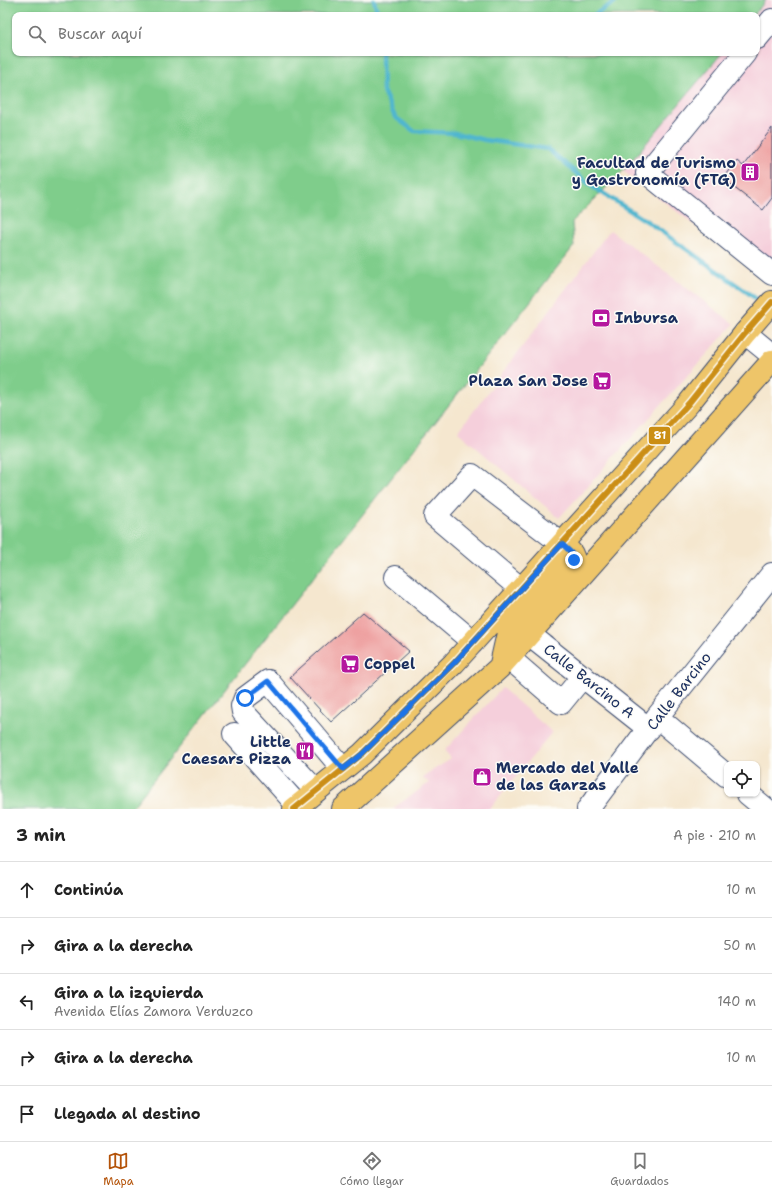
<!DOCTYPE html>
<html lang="es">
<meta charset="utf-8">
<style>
body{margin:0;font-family:"Shantell Sans",sans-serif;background:#f2f2f2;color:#222}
.controls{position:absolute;right:12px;bottom:12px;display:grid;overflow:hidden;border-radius:8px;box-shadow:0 1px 3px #0004}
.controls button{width:36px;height:36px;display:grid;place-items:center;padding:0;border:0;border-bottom:1px solid #e0e0e0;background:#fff;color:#222;font:20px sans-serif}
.stop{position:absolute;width:12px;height:12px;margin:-9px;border:3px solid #1a73e8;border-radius:50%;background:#fff}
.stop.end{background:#1a73e8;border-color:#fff;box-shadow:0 1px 4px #0008}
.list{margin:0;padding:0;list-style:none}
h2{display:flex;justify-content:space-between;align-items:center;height:52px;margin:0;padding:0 16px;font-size:17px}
h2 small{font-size:13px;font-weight:400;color:#767676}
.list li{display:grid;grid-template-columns:26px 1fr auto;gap:12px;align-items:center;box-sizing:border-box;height:56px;padding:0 16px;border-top:1px solid #e0e0e0}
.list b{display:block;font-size:15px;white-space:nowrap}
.list p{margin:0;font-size:13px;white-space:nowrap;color:#767676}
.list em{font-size:13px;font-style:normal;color:#767676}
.icon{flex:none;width:22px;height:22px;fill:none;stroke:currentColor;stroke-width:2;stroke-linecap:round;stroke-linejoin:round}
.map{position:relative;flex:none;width:772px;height:809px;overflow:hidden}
.search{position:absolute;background:#fff;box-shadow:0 1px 3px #0004;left:12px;right:12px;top:12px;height:44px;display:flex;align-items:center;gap:10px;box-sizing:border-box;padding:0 14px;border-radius:8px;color:#767676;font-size:15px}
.sheet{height:332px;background:#fff}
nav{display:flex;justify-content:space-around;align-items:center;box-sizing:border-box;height:56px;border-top:1px solid #e0e0e0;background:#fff;font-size:11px;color:#767676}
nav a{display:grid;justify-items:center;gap:2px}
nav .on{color:#b45309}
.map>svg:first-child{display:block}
.built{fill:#f5cfdb}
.green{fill:#7fcd8b;stroke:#4d7e74}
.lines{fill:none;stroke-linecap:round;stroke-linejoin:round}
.stream{stroke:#50b6cf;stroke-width:4.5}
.building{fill:#eea0a0}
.minor-casing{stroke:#3c4b6f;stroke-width:24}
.major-casing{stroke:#3c4b6f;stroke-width:24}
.minor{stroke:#fff;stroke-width:22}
.major{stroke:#eec569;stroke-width:22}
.bus-1-casing{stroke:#fdfcf7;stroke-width:9}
.bus-1{stroke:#cb8e13;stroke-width:6}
.route{stroke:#1a73e8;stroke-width:5}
.labels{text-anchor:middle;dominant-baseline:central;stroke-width:3;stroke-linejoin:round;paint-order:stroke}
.poi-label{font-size:15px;font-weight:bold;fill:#1b2f5e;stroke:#fdfcf7;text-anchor:end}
.street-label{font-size:15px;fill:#1b2f5e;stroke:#fdfcf7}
.line-badge{stroke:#fdfcf7;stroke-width:1.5}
.badge-label{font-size:11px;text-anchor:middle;font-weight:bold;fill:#fff}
</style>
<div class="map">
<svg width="772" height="809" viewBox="0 0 772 809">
<rect width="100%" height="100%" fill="#fdfcf7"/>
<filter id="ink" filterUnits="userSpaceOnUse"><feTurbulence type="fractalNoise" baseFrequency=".025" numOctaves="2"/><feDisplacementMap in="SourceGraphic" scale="8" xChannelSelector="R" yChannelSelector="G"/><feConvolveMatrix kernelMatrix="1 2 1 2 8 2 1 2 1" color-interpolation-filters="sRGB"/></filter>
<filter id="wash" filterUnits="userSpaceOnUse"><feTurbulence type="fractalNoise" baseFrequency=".012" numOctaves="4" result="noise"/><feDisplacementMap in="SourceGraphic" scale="16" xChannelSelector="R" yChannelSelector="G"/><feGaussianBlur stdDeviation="0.9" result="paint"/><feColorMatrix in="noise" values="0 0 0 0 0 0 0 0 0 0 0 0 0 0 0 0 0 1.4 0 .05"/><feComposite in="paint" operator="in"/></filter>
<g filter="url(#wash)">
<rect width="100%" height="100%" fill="#f5e7cf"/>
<path class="built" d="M766,0h6v273l-5,6 -144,-108 99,-118h35v-38h-3z
M610,230l124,94 -175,194 -101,-86z
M502,688l50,44 -62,77h-98l37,-26 -7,-6 29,-18 -7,-8z"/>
<path class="green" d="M0,0h766l-12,15h-739v38h707l-99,118 -51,51 2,24 -443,563h-131z"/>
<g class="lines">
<path class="stream" d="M374,0l4,15
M594,15l24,-15
M382,53l1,38 12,26 19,14 41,2 30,7 63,9 42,36 58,37 110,78"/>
</g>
<g id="blocks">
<path class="building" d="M772,128v70l-9,12 -40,-31 14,-18 6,5z
M363,612l46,39 -78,71 -41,-45z"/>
</g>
</g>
<g filter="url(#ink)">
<use href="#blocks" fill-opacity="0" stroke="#3c4b6f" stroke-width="1"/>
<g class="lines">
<g class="minor-casing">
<path id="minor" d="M757,38l15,-18
M745,53l-98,120 125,101
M745,333l27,22
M396,577l77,65
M521,589l-86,-73 37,-41 90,69
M529,634l120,95
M508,657l53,46 22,-27
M657,717l70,59
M234,734l64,72
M316,791l-73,-79 -1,-6 3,-8 23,-17 75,88
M748,794l18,15
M588,809l69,-92 115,-143"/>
</g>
<g class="major-casing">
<path id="major" d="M501,664l7,-31 65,-69c3,-10 -5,-14 -11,-20
M294,809l68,-55 92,-91 235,-260 56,-70 27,-31
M343,809l157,-142 272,-306"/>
</g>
<use href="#minor" class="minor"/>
<use href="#major" class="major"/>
<g class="bus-1-casing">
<path id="bus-1" d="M294,809l68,-55 92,-91 235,-260 56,-70 27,-31"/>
</g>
<use href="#bus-1" class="bus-1"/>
</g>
</g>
<g class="lines" filter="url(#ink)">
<path class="route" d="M245,698l23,-17 75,88 19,-15 92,-91 108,-119c5,5 11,8 12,16"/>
</g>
<defs>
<g id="building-square" transform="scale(1)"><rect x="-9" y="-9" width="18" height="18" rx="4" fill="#b5179e" stroke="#fdfcf7"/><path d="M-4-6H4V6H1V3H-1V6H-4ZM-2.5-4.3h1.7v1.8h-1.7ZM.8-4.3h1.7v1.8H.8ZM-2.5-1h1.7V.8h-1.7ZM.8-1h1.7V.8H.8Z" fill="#fff"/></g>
<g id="bank-square" transform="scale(1)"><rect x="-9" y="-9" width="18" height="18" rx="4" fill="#b5179e" stroke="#fdfcf7"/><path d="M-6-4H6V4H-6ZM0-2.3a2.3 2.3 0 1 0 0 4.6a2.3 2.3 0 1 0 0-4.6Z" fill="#fff"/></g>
<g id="supermarket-square" transform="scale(1)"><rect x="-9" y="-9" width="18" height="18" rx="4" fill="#b5179e" stroke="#fdfcf7"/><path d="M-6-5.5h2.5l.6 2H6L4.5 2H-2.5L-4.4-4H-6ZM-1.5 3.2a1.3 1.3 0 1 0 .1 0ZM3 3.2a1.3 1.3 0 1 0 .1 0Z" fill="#fff"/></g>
<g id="restaurant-square" transform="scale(1)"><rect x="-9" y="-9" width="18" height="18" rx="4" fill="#b5179e" stroke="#fdfcf7"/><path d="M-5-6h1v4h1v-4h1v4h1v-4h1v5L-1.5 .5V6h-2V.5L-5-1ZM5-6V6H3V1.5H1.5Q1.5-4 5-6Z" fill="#fff"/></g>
<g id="shop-square" transform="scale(1)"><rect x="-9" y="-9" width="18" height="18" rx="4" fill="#b5179e" stroke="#fdfcf7"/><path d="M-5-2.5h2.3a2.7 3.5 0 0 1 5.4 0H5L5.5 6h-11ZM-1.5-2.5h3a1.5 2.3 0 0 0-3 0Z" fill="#fff"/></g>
</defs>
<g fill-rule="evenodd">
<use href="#building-square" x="750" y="172"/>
<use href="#bank-square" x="601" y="318"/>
<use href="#supermarket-square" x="602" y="381"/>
<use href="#supermarket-square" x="350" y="664"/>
<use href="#restaurant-square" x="305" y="751"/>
<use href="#shop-square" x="482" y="777"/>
</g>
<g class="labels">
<g class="poi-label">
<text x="736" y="163">Facultad de Turismo<tspan x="736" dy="17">y Gastronomía (FTG)</tspan></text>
<text x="615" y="318" text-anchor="start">Inbursa</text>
<text x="588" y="381">Plaza San Jose</text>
<text x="364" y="664" text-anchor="start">Coppel</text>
<text x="291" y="742">Little<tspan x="291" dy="17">Caesars Pizza</tspan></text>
<text x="496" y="768" text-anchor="start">Mercado del Valle<tspan x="496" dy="17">de las Garzas</tspan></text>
</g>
<g class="street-label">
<text transform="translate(589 681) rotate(38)">Calle Barcino A</text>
<text transform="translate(679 691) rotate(-52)">Calle Barcino</text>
</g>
</g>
<rect class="line-badge" x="648" y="426" width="23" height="19" rx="4" fill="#cb8e13"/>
<g class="badge-label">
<text x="660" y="439">81</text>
</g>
</svg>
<div class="controls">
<button><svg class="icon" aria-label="locate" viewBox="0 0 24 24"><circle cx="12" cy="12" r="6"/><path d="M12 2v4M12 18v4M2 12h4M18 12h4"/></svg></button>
</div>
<div class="stop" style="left:245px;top:698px"></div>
<div class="stop end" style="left:574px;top:560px"></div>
<div class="search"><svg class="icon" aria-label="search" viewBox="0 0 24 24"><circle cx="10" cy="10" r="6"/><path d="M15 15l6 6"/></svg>Buscar aquí</div>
</div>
<section class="sheet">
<h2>3 min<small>A pie · 210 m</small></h2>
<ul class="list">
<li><svg class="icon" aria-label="ahead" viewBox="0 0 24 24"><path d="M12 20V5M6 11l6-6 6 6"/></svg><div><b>Continúa</b></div><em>10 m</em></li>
<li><svg class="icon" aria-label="right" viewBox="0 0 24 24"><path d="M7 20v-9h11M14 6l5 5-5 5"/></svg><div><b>Gira a la derecha</b></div><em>50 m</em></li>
<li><svg class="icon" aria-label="left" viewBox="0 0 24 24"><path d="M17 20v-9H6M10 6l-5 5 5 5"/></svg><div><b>Gira a la izquierda</b><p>Avenida Elías Zamora Verduzco</p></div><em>140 m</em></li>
<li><svg class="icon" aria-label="right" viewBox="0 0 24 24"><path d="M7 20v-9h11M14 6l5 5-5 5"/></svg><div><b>Gira a la derecha</b></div><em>10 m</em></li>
<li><svg class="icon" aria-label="arrive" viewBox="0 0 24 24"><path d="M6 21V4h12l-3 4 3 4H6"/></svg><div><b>Llegada al destino</b></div></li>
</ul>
</section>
<nav>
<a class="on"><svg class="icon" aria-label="map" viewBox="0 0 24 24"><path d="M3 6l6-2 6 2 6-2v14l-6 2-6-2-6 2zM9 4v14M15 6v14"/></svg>Mapa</a>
<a><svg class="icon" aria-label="directions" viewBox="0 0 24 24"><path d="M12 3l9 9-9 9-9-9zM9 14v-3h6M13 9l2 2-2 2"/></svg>Cómo llegar</a>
<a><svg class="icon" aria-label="saved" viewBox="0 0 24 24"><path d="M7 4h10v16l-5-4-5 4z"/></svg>Guardados</a>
</nav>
